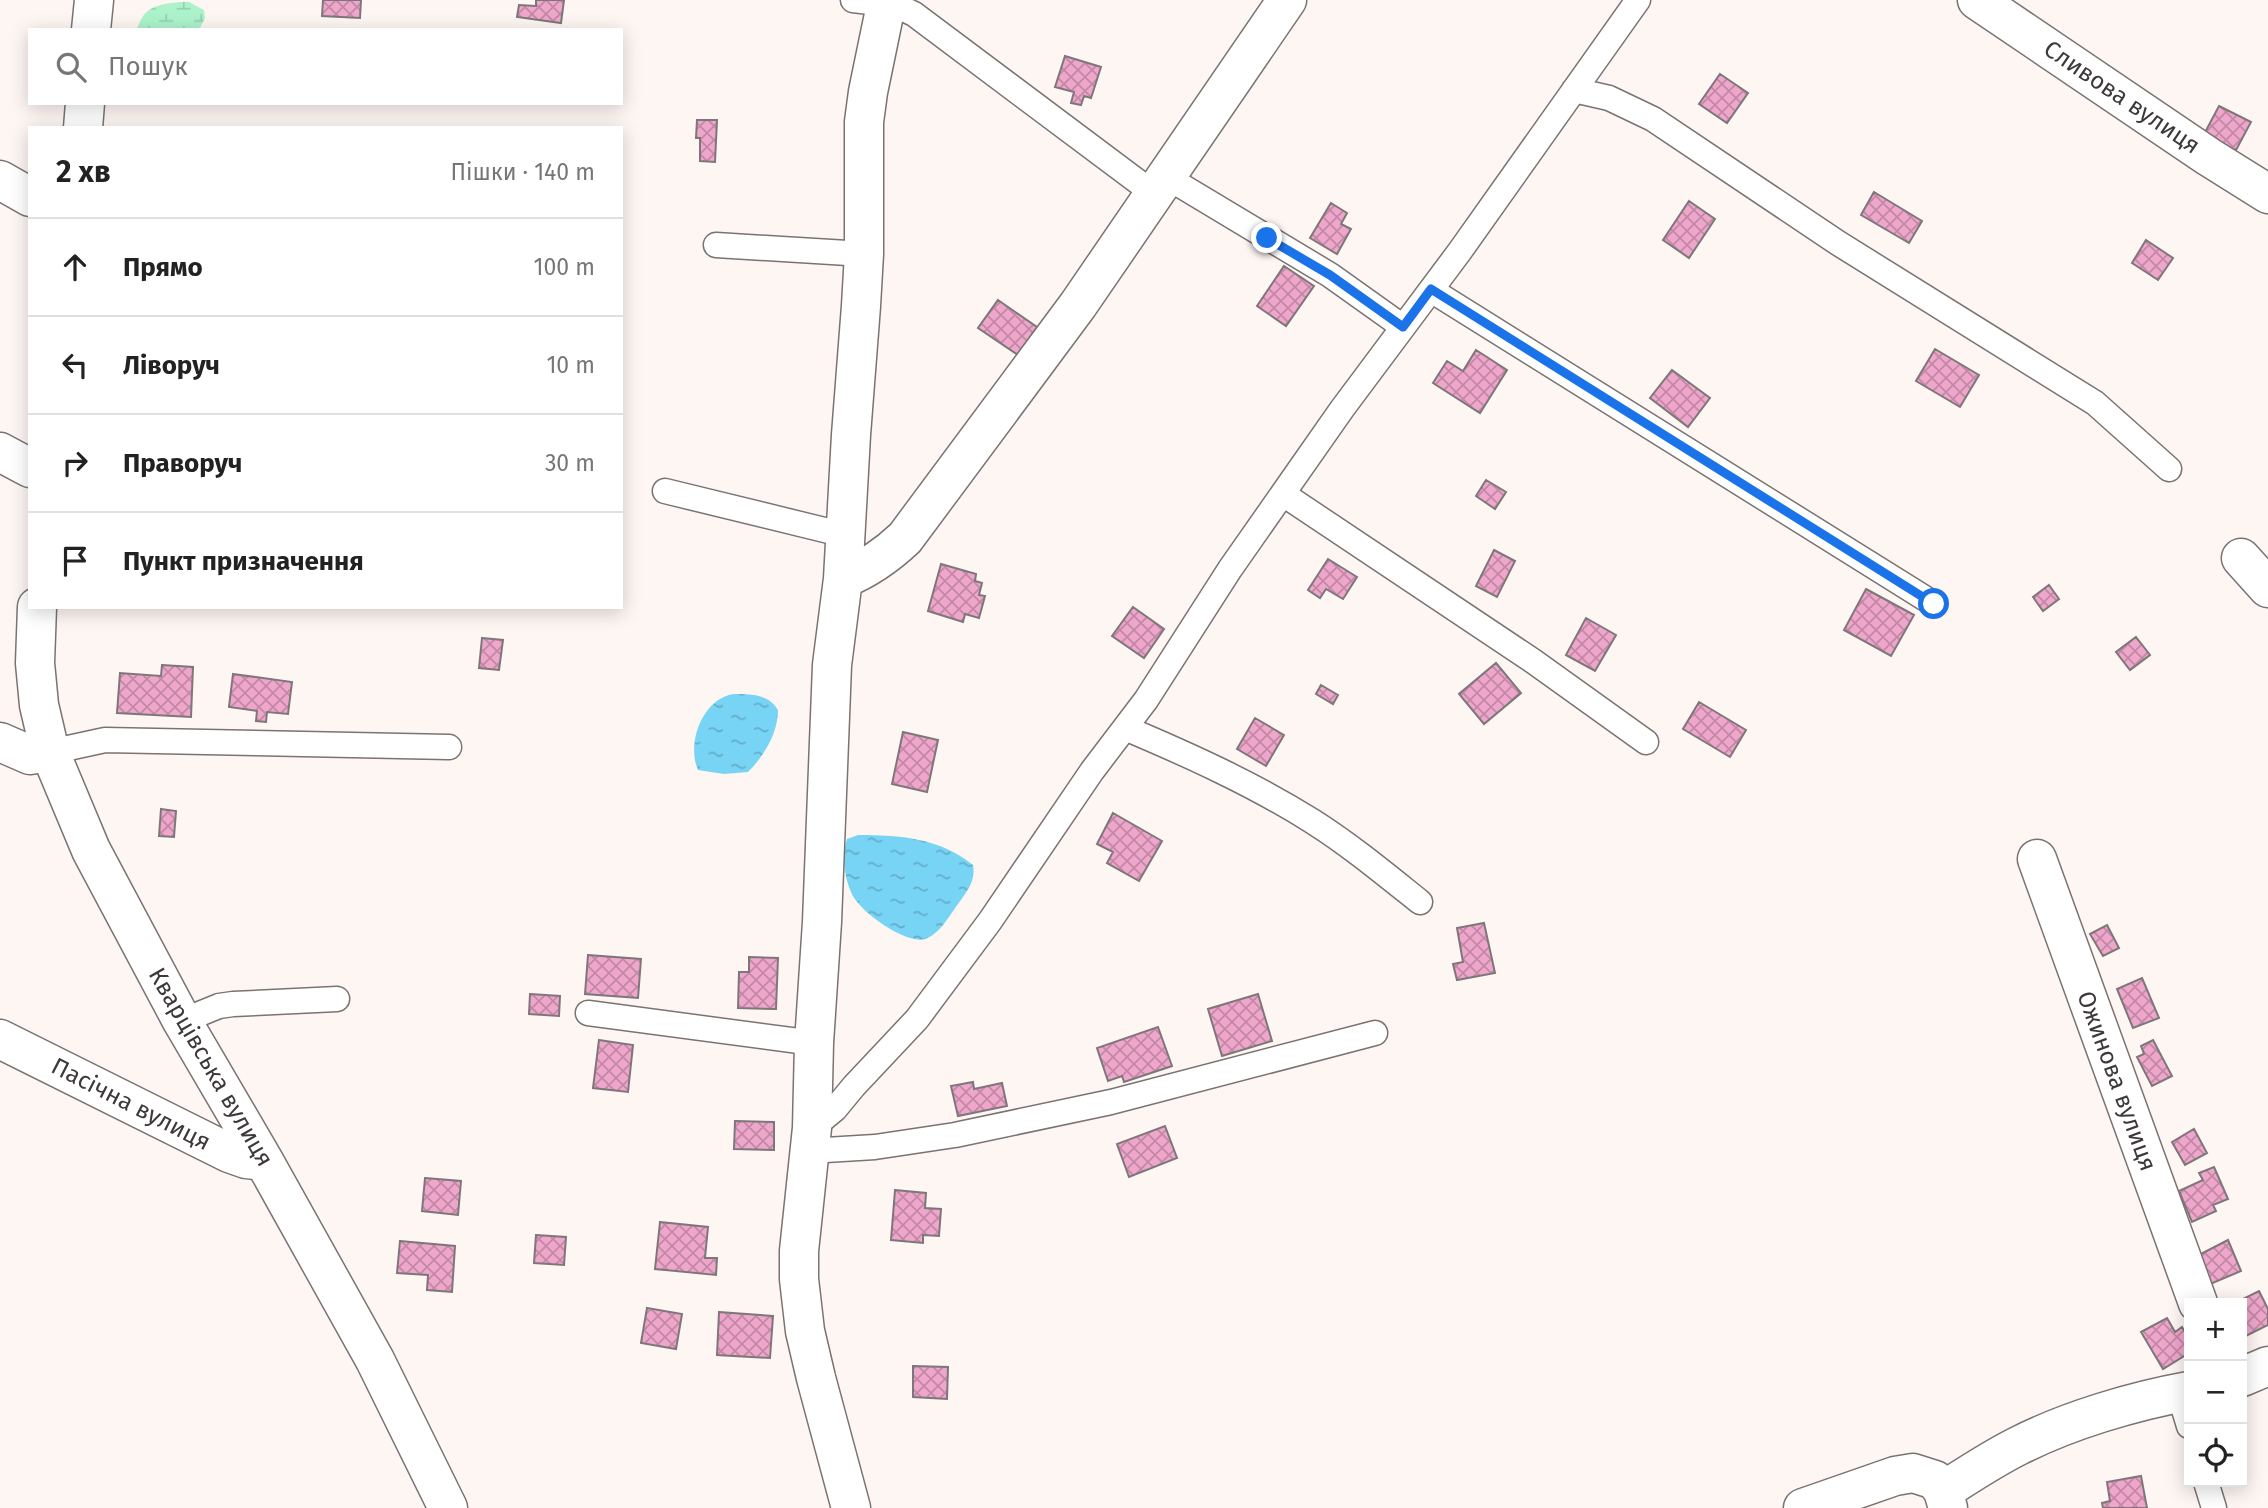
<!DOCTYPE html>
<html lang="uk">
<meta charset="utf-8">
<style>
body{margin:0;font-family:"Fira Sans",sans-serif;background:#f6f6f6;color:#222}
.controls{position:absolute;right:21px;bottom:21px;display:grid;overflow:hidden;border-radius:0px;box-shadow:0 4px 18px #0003}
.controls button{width:63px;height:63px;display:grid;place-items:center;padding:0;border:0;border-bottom:2px solid #e0e0e0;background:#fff;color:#222;font:35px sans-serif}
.stop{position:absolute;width:21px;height:21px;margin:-16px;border:5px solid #1a73e8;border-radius:50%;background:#fff}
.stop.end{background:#1a73e8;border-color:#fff;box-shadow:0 2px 7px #0008}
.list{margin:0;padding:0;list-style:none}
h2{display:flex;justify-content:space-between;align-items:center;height:91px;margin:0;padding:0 28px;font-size:30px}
h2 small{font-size:23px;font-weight:400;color:#767676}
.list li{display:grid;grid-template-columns:46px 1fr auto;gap:21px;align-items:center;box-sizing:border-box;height:98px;padding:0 28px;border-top:2px solid #e0e0e0}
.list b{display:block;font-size:26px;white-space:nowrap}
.list em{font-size:23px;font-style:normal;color:#767676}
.icon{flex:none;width:38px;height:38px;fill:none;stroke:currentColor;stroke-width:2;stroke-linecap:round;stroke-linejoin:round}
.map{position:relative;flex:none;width:2268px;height:1508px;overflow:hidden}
.search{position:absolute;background:#fff;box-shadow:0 4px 18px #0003;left:28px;top:28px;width:595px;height:77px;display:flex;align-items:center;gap:18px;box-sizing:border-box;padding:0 24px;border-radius:0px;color:#767676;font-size:26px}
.panel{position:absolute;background:#fff;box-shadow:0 4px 18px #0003;left:28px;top:126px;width:595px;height:483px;border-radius:0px}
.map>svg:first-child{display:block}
.wetland{fill:url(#wetland-marsh)}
.water{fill:url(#water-ripples)}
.building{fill:url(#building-cross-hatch);stroke:#7e777a;stroke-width:2}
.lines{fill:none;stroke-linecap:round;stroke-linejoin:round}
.lane-casing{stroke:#7a7371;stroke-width:27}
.street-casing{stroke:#7a7371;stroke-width:41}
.lane{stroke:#fff;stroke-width:24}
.street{stroke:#fff;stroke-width:38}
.route{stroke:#1a73e8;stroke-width:9}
.labels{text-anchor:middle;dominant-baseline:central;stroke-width:6;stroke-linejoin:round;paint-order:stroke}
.street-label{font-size:24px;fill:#3c3938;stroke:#fff}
</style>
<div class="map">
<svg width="2268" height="1508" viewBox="0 0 2268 1508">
<defs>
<pattern id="wetland-marsh" width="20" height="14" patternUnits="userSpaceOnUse" patternTransform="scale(1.75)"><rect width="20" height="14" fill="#acf3cb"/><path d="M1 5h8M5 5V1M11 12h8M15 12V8" fill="none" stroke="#95d1af"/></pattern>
<pattern id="water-ripples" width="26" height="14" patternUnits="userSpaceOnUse" patternTransform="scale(1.75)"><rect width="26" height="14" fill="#77d4f4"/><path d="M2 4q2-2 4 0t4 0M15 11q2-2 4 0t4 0" fill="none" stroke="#63adc7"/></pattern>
<pattern id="building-cross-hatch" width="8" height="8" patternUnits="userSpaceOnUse" patternTransform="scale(1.75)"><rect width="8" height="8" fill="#efa6cb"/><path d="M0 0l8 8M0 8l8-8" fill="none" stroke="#c388a6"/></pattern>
</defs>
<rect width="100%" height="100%" fill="#fef6f3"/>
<path class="wetland" d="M181,2h8l15,8 1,8 -6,12h-62c6,-24 22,-26 44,-28z"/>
<path class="water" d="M734,694c17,0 35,0 44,16 0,23 -14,46 -30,62l-24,2 -26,-4c-12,-27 5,-72 36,-76z
M858,835c42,0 82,3 115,30 3,16 -6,26 -15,39 -9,12 -18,30 -33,35 -19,6 -68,-29 -74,-47 -7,-16 -9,-37 -4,-53z"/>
<path class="building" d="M323,0h38l-1,18 -38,-2z
M536,0h28l-3,23 -44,-6 2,-12 17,1z
M1065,56l36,11 -10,31 -7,-2 -3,9 -10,-2 3,-11 -19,-5z
M1720,74l28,19 -21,30 -28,-19z
M2219,106l32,16 -16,30 -32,-16z
M697,120h20l-2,42 -15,-1v-23h-4z
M1874,192l48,29 -13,22 -48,-28z
M1689,201l26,18 -26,39 -26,-18z
M1331,203l16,10 -6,11 10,5 -14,25 -27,-16z
M2146,240l27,18 -15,22 -26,-17z
M1284,266l30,20 -28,40 -29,-20z
M998,300l39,27 -19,28 -40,-27z
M1935,349l44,26 -19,32 -44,-26z
M1476,350l31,20 -27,43 -47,-30 14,-22 16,10z
M1672,370l38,28 -22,29 -38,-29z
M1486,480l20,12 -11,17 -19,-13z
M1494,550l21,11 -18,36 -21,-11z
M1328,559l29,18 -14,22 -17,-10 -6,9 -12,-8z
M941,564l35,10 -1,7 7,2 -3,12 6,1 -6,22 -14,-4 -2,8 -35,-11z
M2049,585l10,14 -16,12 -10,-14z
M1866,589l48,26 -23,41 -47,-26z
M1133,607l31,22 -20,29 -32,-22z
M1586,618l30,17 -21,36 -29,-16z
M2136,637l14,18 -20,15 -14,-18z
M482,638l21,2 -4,30 -20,-2z
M1496,663l25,30 -37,31 -25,-30z
M162,665l31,2 -2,50 -74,-4 3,-40 41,3z
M233,674l59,8 -4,32 -21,-2 -1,10 -10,-1 1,-10 -28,-4z
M1321,685l17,10 -5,9 -17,-10z
M1699,702l47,28 -16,27 -47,-28z
M1255,718l29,17 -18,31 -29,-17z
M903,732l35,8 -11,52 -35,-8z
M161,809l15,2 -2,26 -15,-1z
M1113,813l49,28 -23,40 -32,-18 6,-11 -16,-8z
M1484,923l11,50 -38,7 -4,-16 10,-2 -6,-34z
M2107,925l12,23 -16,8 -13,-22z
M588,955l53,4 -3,39 -53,-4z
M749,957l29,1 -2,51 -38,-1 1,-36h10z
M2142,978l17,40 -26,10 -16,-39z
M530,994l30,2 -1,20 -30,-2z
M1258,994l14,47 -50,15 -14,-47z
M1158,1027l14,39 -48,16 -2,-6 -14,5 -11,-33z
M599,1040l34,5 -5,47 -35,-4z
M2153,1040l19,36 -20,10 -15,-29 7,-3 -3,-8z
M973,1082l1,7 28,-6 5,23 -49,10 -7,-30z
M735,1121l39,1v28l-40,-1z
M1165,1126l12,32 -48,19 -12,-33z
M2194,1129l13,24 -22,12 -13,-23z
M2214,1167l14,32 -15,6 3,6 -24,11 -13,-31 24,-11 -4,-7z
M425,1178l36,3 -3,34 -36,-4z
M895,1190l31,3 -1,15 16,1 -2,27 -16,-1v8l-32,-3z
M660,1222l48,5 -3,31h12l-1,17 -61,-6z
M536,1235l30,2 -2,28 -30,-2z
M2228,1240l13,31 -33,14 -13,-28z
M400,1241l55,5 -3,46 -25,-2 1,-15 -31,-2z
M2259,1291l9,18v16l-26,13v-35h-7z
M647,1308l35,6 -6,35 -35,-6z
M719,1312l54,4 -3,42 -53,-3z
M2167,1318l8,14 7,-5 7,12v14l-26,16 -22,-37z
M913,1366l35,1 -1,32 -34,-2z
M2141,1476l6,32h-44l-1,-5 8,-2 -3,-19z"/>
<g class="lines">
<g class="lane-casing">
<path id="lane" d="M853,0l42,5 19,9 239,179
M1574,90l35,8 44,21 185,124 257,160 74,66
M1165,176l165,99 73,52
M716,245l148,9
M1431,290l503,314
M665,491l180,44
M1283,494l250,167 113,81
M1125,728c64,27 128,56 187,93 38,24 73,53 108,81
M50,752l55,-12 344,7
M588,1013l226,30
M182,1021l37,-15 14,-2 104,-5
M812,1128l23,-19 19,-23 63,-67 73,-98 102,-150 54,-71 84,-131 112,-160 118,-158 178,-251
M809,1151l66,-4 80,-12 156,-33 264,-69
M2179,1393l10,33
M2206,1482l8,26"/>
</g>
<g class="street-casing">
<path id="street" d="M1977,0l232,157 59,37
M91,30l3,-30
M83,128l2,-25
M0,180l30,17
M0,452l30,16
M2241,558l27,30
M843,579c24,-10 43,-23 62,-41l173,-233 209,-305
M37,607l-2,56 4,42 11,47 41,98 91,171 82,140 111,199 73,148
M0,742l30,13 20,-3
M2037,859l161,444
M0,1039l229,114 17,6 18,2
M2242,1377l26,-11
M1943,1491c25,-16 49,-32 75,-45 51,-26 116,-45 171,-55
M851,1508l-35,-130 -11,-47 -6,-52v-28l13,-123 2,-85 8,-121 10,-257 11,-86 8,-144 10,-129 3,-52v-132l4,-30 19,-92
M1803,1508l92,-32 18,-3 22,7 8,11 5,17"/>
</g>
<use href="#lane" class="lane"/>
<use href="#street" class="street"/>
</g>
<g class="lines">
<path class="route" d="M1267,238l63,37 73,52 28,-38 503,315"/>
</g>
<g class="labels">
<g class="street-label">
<text transform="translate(2122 97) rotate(34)">Сливова вулиця</text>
<text transform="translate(211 1067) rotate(60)">Кварцівська вулиця</text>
<text transform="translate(2117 1081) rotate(70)">Ожинова вулиця</text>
<text transform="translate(131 1104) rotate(27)">Пасічна вулиця</text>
</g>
</g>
</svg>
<div class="controls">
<button>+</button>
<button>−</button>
<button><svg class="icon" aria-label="locate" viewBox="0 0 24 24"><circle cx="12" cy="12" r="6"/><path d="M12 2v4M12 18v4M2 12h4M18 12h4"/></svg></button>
</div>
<div class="stop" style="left:1934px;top:604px"></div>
<div class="stop end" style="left:1267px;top:238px"></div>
<div class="search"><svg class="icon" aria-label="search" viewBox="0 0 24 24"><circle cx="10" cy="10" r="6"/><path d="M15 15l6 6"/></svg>Пошук</div>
<section class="panel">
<h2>2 хв<small>Пішки · 140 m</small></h2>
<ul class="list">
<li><svg class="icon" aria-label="ahead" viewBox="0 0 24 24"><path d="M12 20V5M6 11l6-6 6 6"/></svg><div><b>Прямо</b></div><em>100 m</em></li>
<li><svg class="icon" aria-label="left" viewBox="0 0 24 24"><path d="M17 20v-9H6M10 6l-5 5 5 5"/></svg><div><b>Ліворуч</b></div><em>10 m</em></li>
<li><svg class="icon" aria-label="right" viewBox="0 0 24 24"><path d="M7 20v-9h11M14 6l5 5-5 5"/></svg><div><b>Праворуч</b></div><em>30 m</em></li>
<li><svg class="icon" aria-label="arrive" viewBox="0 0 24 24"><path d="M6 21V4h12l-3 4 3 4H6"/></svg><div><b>Пункт призначення</b></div></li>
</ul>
</section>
</div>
